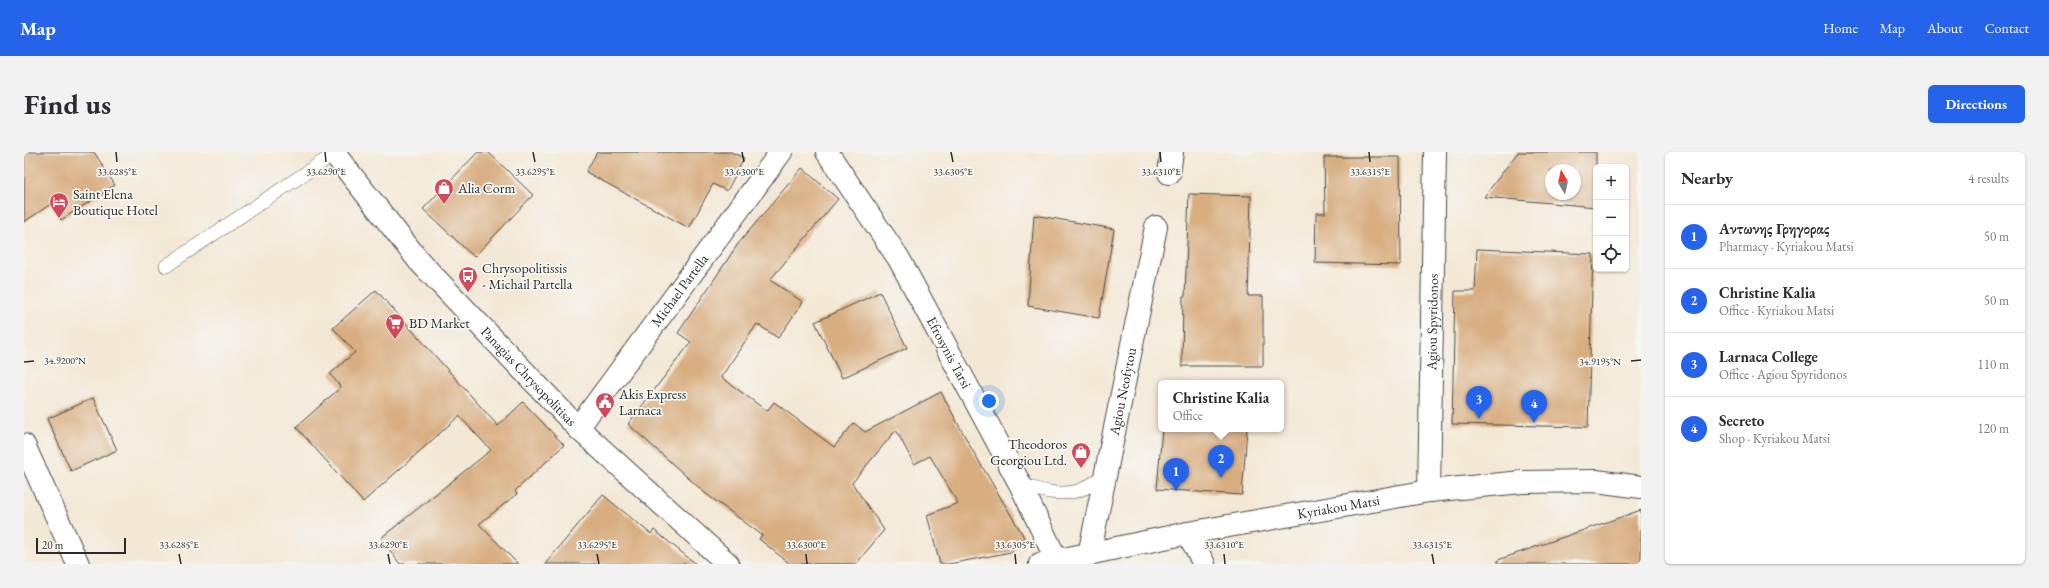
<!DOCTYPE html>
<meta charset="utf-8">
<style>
body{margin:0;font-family:"EB Garamond",serif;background:#f2f2f3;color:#2b2b33}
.controls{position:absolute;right:12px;top:12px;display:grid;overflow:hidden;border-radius:6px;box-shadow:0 1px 3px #0004}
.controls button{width:36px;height:36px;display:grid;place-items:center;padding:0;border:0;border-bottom:1px solid #e1e1e2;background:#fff;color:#2b2b33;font:20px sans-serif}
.compass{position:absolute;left:1521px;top:12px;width:36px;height:36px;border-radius:50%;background:#fff;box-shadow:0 1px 3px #0004;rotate:351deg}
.scale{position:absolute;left:12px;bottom:10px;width:90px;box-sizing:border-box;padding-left:4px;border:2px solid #2b2b2b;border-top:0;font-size:11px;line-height:14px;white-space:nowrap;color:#2b2b2b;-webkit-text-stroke:3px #f6f6f2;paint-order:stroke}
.you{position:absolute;left:965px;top:249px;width:14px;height:14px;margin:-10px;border:3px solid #fff;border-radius:50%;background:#1a73e8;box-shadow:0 0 0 6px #1a73e833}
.badge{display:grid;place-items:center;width:26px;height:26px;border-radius:50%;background:#2563eb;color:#fff;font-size:13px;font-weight:700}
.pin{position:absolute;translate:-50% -33px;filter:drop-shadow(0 1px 2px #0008)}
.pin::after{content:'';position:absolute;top:21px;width:14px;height:12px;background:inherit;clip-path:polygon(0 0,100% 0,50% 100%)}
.popup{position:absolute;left:1134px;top:228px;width:126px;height:52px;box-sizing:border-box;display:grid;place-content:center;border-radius:6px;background:#fff;filter:drop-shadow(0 1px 3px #0005);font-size:13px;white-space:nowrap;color:#7c7c81}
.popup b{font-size:15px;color:#2b2b33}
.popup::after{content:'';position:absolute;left:50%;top:100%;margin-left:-8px;border:8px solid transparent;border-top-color:#fff}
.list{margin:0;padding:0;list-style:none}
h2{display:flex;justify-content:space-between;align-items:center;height:52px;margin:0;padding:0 16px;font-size:17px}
h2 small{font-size:13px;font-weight:400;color:#7c7c81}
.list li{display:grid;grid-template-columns:26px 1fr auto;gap:12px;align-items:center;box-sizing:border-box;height:64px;padding:0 16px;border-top:1px solid #e1e1e2}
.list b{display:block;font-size:15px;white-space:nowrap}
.list p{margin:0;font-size:13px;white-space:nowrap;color:#7c7c81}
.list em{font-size:13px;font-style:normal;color:#7c7c81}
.icon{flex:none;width:22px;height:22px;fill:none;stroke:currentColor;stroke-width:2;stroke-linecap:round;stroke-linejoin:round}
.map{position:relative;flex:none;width:1617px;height:412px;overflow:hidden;border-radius:6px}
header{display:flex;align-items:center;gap:24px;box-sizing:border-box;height:56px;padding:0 20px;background:#2563eb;color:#fff}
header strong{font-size:19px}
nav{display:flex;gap:22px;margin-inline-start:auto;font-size:14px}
.intro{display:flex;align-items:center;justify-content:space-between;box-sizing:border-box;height:96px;padding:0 24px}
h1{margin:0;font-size:28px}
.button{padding:10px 18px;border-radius:6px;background:#2563eb;color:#fff;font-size:14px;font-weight:700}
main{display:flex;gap:24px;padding:0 24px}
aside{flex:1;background:#fff;border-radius:6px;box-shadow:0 1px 3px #0004}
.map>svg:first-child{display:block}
.building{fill:#d8ae81;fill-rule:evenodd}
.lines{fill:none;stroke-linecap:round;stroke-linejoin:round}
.service-casing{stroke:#494744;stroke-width:14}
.minor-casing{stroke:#494744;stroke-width:24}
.tertiary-casing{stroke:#494744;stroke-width:24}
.service{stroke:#fff;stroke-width:13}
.minor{stroke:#fff;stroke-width:22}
.tertiary{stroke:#fff;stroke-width:22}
.ticks{fill:none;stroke:#2b2b2b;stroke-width:1.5}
.labels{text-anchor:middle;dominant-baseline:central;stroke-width:3.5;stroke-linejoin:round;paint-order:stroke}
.poi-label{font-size:14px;fill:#2b2b2b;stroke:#f6f6f2;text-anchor:start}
.street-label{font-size:14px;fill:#2b2b2b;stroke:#f6f6f2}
.ticks-label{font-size:10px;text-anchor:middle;fill:#2b2b2b;stroke:#f6f6f2;stroke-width:3.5;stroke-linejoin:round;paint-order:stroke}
</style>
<header>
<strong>Map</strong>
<nav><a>Home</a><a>Map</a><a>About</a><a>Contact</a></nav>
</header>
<div class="intro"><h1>Find us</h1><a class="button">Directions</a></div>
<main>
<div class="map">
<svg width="1617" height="412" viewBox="0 0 1617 412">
<rect width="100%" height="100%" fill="#f6f6f2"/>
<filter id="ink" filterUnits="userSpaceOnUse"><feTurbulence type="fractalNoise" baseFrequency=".025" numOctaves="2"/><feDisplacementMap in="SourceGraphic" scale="8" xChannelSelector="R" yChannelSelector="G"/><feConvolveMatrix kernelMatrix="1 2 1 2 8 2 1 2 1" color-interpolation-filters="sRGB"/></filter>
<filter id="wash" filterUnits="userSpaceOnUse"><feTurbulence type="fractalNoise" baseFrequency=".012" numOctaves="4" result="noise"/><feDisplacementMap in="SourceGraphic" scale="16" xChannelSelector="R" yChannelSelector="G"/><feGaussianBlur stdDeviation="0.9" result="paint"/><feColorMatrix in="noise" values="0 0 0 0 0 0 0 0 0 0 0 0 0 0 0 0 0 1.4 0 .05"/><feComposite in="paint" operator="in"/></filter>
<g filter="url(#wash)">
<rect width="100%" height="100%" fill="#f3e8d5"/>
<g id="blocks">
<path class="building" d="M0,0h70l21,33 -54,35 -10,-16 -27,18z
M454,0h10l45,43 -59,62 -51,-48z
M573,0h134l13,6 -17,33 -14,-7 -24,44 -103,-56z
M1494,0h78v55l-112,-10zM1527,18h24v24h-24z
M1300,5h76l1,108 -86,-2 1,-50h9z
M778,16l36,31 -68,81 33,22 -25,36 -21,-14 -36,53 46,34 7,-9 60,45 20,-24 11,9 76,-40 29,54 54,91 -13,15 -62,12h-9l-13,-49 31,-12 -28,-47 -16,8 -18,-34 -44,53 32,47 -28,34h-66l-31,-25 3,-4 -57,-42 -77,-69 63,-82 -13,-9 60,-89z
M1165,42l62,2 -3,100h15v70h-81l1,-70h2z
M1010,63l80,14 -15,89 -71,-12z
M1453,97l116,5 -5,173 -136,-3 3,-133h20z
M352,138l122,136 25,-24 41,43 -49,46 2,3 -38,30 39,40h-118l-19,-26 110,-88 -32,-34 -96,86 -67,-75 45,-40 -11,-13 25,-22 -22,-24z
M856,140l27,56 -65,30 -27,-56z
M69,246l24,52 -46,21 -24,-52z
M1138,277h85l-5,66 -85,-6z
M579,343l48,39 3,-4 42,34h-151z
M1617,358v54h-143v-4z"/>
</g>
</g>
<g filter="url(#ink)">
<use href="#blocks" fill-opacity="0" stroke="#494744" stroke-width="1"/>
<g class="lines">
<g class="service-casing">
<path id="service" d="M142,114l168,-112
M996,332c20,7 44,14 65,4 7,-3 14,-10 21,-15"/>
</g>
<g class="minor-casing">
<g id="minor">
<path id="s1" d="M803,0l72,107 121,225 37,77"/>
<path d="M1145,21l3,-21"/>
<path id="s2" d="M554,276l203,-276"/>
<path d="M0,293l54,119"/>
<path id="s3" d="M1405,339l6,-339"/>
<path d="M1164,381l16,31"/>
<path id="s4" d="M1065,403l67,-328"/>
<path id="s5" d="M1016,412l148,-31 241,-42 93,-9 74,-1 45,6"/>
</g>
</g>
<g class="tertiary-casing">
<g id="tertiary">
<path id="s6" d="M309,0l86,109 159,167 150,136"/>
</g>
</g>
<use href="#service" class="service"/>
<use href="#minor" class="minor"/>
<use href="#tertiary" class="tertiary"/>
</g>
</g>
<path class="ticks" d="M92,0l1,10M301,0l1,10M509,0l2,10M718,0l2,10M927,0l2,10M1136,0l1,10M1345,0l1,10M1607,209l10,-1M0,210l10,-1M155,402l2,10M364,402l2,10M573,402l2,10M782,402l1,10M991,402l1,10M1200,402l1,10M1408,402l2,10"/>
<defs>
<g id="shop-pin" transform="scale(1)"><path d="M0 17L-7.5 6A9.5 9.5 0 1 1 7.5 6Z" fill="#d1495b" stroke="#f6f6f2"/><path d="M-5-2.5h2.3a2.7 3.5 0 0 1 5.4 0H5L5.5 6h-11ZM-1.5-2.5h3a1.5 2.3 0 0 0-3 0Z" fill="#fff"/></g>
<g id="hotel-pin" transform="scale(1)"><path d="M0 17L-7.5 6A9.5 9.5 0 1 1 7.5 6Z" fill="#d1495b" stroke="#f6f6f2"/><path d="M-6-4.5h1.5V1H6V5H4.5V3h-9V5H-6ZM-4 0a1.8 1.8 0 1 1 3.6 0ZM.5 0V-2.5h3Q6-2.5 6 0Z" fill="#fff"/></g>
<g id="bus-pin" transform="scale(1)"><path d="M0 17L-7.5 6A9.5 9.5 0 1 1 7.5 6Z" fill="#d1495b" stroke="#f6f6f2"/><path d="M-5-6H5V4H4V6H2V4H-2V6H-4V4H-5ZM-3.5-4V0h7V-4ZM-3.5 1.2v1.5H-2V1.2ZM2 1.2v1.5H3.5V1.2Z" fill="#fff"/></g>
<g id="supermarket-pin" transform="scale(1)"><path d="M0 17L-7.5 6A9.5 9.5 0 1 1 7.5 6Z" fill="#d1495b" stroke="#f6f6f2"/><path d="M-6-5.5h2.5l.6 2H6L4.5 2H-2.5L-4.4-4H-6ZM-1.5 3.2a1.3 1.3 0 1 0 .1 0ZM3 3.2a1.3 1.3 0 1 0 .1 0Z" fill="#fff"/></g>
<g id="civic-pin" transform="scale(1)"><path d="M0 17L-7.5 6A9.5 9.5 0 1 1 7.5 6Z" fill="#d1495b" stroke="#f6f6f2"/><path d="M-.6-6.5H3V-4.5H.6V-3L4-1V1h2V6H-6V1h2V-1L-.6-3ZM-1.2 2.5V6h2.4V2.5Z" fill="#fff"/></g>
</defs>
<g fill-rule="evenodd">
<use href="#shop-pin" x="420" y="36"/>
<use href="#hotel-pin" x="35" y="50"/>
<use href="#bus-pin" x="444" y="124"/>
<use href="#supermarket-pin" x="371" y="171"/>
<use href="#civic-pin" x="581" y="250"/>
<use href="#shop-pin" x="1057" y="300"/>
</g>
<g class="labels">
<g class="poi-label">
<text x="434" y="36">Alia Corm</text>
<text x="49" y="42">Saint Elena<tspan x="49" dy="16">Boutique Hotel</tspan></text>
<text x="458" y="116">Chrysopolitissis<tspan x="458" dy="16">- Michail Partella</tspan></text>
<text x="385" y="171">BD Market</text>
<text x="595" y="242">Akis Express<tspan x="595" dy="16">Larnaca</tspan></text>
<text x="1043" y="292" text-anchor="end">Theodoros<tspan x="1043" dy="16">Georgiou Ltd.</tspan></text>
</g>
<g class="street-label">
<text stroke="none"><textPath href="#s2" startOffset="171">Michael Partella</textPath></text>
<text stroke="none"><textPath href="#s3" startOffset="169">Agiou Spyridonos</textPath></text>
<text stroke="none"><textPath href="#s1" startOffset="235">Efrosynis Tarsi</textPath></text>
<text stroke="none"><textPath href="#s6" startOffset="298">Panagias Chrysopolitisas</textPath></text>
<text stroke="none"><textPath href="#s4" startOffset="167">Agiou Neofytou</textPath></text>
<text stroke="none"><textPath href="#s5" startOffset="304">Kyriakou Matsi</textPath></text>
</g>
</g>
<g class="ticks-label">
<text x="93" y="23">33.6285°E</text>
<text x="302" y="23">33.6290°E</text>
<text x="511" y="23">33.6295°E</text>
<text x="720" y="23">33.6300°E</text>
<text x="929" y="23">33.6305°E</text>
<text x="1137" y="23">33.6310°E</text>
<text x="1346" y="23">33.6315°E</text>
<text x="41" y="212">34.9200°N</text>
<text x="1576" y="213">34.9195°N</text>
<text x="155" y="396">33.6285°E</text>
<text x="364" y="396">33.6290°E</text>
<text x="573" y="396">33.6295°E</text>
<text x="782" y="396">33.6300°E</text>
<text x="991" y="396">33.6305°E</text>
<text x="1200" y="396">33.6310°E</text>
<text x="1408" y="396">33.6315°E</text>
</g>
</svg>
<div class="controls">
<button>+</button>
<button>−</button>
<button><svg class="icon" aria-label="locate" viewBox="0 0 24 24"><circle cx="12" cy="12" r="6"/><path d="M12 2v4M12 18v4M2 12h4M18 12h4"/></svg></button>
</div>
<svg class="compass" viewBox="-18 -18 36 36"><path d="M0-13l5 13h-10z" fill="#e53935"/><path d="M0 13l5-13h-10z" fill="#7c7c81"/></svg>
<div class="scale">20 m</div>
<div class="you"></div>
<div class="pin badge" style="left:1152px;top:339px">1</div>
<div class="pin badge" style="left:1197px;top:326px">2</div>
<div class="popup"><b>Christine Kalia</b>Office</div>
<div class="pin badge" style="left:1455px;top:267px">3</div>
<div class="pin badge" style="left:1510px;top:271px">4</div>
</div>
<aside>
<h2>Nearby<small>4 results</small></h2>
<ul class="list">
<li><span class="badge">1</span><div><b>Αντωνης Γρηγορας</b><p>Pharmacy · Kyriakou Matsi</p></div><em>50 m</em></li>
<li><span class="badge">2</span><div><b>Christine Kalia</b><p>Office · Kyriakou Matsi</p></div><em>50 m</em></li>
<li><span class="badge">3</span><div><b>Larnaca College</b><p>Office · Agiou Spyridonos</p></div><em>110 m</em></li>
<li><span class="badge">4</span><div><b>Secreto</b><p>Shop · Kyriakou Matsi</p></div><em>120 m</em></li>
</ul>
</aside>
</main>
